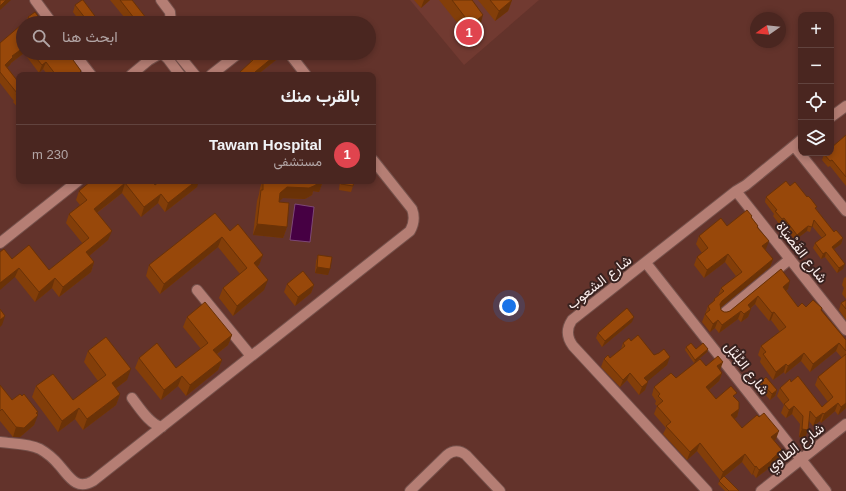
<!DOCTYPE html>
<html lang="ar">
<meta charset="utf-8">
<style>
body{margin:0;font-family:Arial,Vazirmatn,sans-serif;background:#54322d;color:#f1f3f6;direction:rtl}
.controls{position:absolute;right:12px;top:12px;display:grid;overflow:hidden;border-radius:8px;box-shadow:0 2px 6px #0003}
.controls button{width:36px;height:36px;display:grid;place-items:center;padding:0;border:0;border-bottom:1px solid #61433e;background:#4a2620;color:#f1f3f6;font:20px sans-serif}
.compass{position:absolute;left:750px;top:12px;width:36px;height:36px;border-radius:50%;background:#4a2620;box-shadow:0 2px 6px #0003;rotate:256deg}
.you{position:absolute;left:509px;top:306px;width:14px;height:14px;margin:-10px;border:3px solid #fff;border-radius:50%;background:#1a73e8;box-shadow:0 0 0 6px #1a73e833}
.badge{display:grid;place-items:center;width:26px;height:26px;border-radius:50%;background:#e797bd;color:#fff;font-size:13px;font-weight:700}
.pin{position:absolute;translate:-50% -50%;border:2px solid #fff;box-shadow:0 1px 4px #0006}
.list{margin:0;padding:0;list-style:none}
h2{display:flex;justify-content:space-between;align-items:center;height:52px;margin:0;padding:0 16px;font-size:17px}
h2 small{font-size:13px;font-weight:400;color:#b2a5a5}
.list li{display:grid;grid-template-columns:26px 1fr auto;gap:12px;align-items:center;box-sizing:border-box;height:60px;padding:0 16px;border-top:1px solid #61433e}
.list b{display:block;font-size:15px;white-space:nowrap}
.list p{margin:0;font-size:13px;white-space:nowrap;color:#b2a5a5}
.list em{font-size:13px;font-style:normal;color:#b2a5a5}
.icon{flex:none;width:22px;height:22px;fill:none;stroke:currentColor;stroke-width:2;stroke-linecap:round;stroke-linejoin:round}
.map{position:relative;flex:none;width:846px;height:491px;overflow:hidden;direction:ltr}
.search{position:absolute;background:#4a2620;box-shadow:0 2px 6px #0003;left:16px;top:16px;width:360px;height:44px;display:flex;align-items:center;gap:10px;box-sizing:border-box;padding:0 14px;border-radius:22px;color:#b2a5a5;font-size:15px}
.panel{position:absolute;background:#4a2620;box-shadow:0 2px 6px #0003;left:16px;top:72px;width:360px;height:112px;border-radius:8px;direction:rtl}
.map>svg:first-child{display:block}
.built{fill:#713a31}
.water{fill:#460043;stroke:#7d4876}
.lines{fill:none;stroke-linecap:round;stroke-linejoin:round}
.minor-casing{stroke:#75514b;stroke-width:12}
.minor{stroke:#b57e74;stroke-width:10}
.wall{fill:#833e09}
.shaded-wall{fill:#6a3207}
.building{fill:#98480a;stroke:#6a3207}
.labels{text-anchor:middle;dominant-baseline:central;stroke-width:4;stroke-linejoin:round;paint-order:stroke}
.street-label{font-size:14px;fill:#fcefed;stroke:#39221f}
</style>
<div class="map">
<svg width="846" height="491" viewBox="0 0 846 491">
<rect width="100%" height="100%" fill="#63332b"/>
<path class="built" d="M410,0h129l-75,65z"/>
<path class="water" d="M295,204l19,3 -4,35 -20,-2z"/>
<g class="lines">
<g class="minor-casing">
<path id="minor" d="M35,0l17,23
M161,0l9,12 1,11
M74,53l17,22
M162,53l6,6 12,16
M177,53l18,22
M289,53l17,22
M131,75l18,-15 12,-7
M211,75l28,-22
M831,117l15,-11
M794,146l52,65
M736,191l110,139
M0,243l78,-62
M646,263l180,228
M197,290l54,66
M723,314l67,-55
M132,398c7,9 18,27 30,29
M0,442c13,2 27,1 40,7 7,4 14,10 19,16 10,11 17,26 34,16l317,-250c4,-7 5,-14 2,-22l-39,-49
M410,491l37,-36c6,-5 13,-5 19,0l34,36
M707,491l-134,-145c-6,-8 -7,-17 -1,-26l164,-129 10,-6 55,-45
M761,491l85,-67"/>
</g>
<use href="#minor" class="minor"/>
</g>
<path class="wall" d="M110,0h22l18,23h-21z
M414,0h16l-9,8z
M439,0h33l8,26 -13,9z
M478,0h34l-4,11 -13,10z
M75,5l25,18h-19l-8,-11z
M28,17l15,6h-15l-2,-2z
M0,43l23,10h45l12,22h-32l-5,-6 -4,4 -15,-20 -13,10 -1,2 -3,2 12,16v26l-6,-7 1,-1 -14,-18z
M104,53h20l-5,4 -2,-3 -7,6z
M252,56l24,4 -19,15h-18v-2l11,-9z
M846,135v51l-16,-20 -2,1 -6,-7 2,-6z
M91,181l106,6 -32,25 -7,-9 -17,14 -19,-24 -25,20 11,27 -19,16 5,6 -3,10 -32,25 -7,-9 -17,14 -20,-25 -3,-18 37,11 34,-26 -17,-21 3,-9 11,-9 -4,-5 3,-9z
M262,181h61l-4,11 -6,-1 -1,4 -7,4 -22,-1 -4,3 8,26 -4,11 -30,-3 4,-34 2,-7 1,-6z
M340,181h14l-1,5 -2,6 -12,-2z
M790,186l26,23 18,23 9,6 -2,6 -7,5 9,20 -6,4 -12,-16 -4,2 -8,-11 2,-5 7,-5 -10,-12 -2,6 -3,-1 -12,9 -13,-17 -2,2 -7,-9 1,-2 -9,-12 1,-5z
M752,216v2l6,8v1l8,22 -1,1 8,9 -3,8 -50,41 1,2 3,2h3l3,-1 51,-42 7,20 -2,2 12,16h8l15,4 25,29v68l-8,7 -3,-4 -14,12 -1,-2 -7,5 -4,-5 -4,17 -6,-1 1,-13 -8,-10 -6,4 -5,-5 3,-8 -7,-9 3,-8 11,-6 31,25 6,-5 -13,-17 3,-8 24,-19 -6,-7 -26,21 -9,-11 -16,13 -1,-2 -11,8 -13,-18 1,-4 -3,-3 3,-9 19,-14 -9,-12 -2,1 -14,-17 -4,4 -3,9 -7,5 -3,-3 -19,14 -4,-5 -5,4 -8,-10 6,-16 5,-4 1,-3 4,-3 3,-8 15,-12 -11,-14 -21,16 -10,-13 3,-8 5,-4 -6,-9 3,-8z
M230,231l33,24 -4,10 -2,2 7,23 -31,26 -14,-18 4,-10 17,-14 -22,-27 -58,47 -14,-18 3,-11z
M318,255l10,20 -13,-2 1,-12z
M846,277v22l-4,-5 2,-6 -2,-3 2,-7z
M287,284l27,1 -3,8 -16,13 -11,-14z
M846,300v20l-7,-10 2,-7z
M187,317l45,18 -4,10 -11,9 5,6 -4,10 -32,26 -8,-10 -17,14 -26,-32 4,-10 37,10 25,-19 -18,-22z
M632,322l-30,25 -6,-9 2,-5z
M631,341l23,14 13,10 -20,16 -2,9 -6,5 -12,-15 -7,7 -19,-20 3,-8 6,-1 11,-9 2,-6z
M686,347l10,2h12l-1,3 -13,11 -9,-13z
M88,351l39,29 -11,8 4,6 -4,11 -33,25 -8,-11 -17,13 -26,-35 4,-11 37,14 25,-19 -14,-19z
M706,366l14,4 2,3 -3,8 -10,9 7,9 19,-1 4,11 -2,8 -3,1 8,10 34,11 -2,1 5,18 -9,8 -1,2 -13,10 -3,-4 -1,1 -10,-13 -18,15 15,14h-14l-7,-7 2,-4 -23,-29 -10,9 -24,-26 3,-6 -12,-14 3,-8 -2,-2 1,-3 -4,-6 2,-8z
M761,382l16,8 -2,6 -5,4 -11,-13z
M0,385l12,15 26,12 -4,13 -14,12h-7l-13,-16z"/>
<path class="shaded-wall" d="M6,0h5l-11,10v-4z
M424,0h6l-9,8z
M512,0l-4,11 -13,10 4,-10z
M483,15l-3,11 -13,9 4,-10z
M23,48v5h1l-13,10 -1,2 -8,7 3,-7 7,-9z
M112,53h5v1l-7,6z
M121,53h3l-5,4z
M278,53l-2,7 -19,15h-4l2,-3z
M46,62l-3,7 -4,4 3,-8z
M196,181h3l-2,6 -32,25 3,-9z
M316,181h7l-4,11 -6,-1 -1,4 -7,4 -22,-1 -7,6 4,-11 7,-6z
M125,183l-3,10 -32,25 4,-9z
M161,194l-3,9 -17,14 3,-10z
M784,218l-2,5 -2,2 2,-6z
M257,224l30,3 -4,11 -30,-3z
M808,226l-1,5 -12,9 2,-5z
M112,231l-4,9 -25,21 3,-9z
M222,237l-4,10 -58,47 4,-10z
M843,238l-2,6 -11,8 2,-5z
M769,241l-3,8 -7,5 3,-8z
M826,252l-1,5 -4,2 2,-5z
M728,254l-3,8 -21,16 3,-8z
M263,255l-4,10 -9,8 4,-10z
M773,259l-3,8 -51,42 1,-5 2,-3z
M94,262l-3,10 -32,25 4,-10z
M845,264l-2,5 -6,4 2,-5z
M317,267l13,2 -2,6 -13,-2z
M19,268l-4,9 -15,13v-7z
M55,278l-3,10 -17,14 4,-10z
M268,280l-4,10 -31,26 4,-10z
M790,281l-2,8 -7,6 2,-8z
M314,285l-3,8 -16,13 3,-9z
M758,296l-3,8 -10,9 3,-8z
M751,309l-3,8 -7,5 3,-8z
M741,311l-3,8 -19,14 3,-8z
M774,312l-3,8 -2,1 3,-8z
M5,316l-3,9 -2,2v-7z
M634,317l-2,5 -30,25 3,-6z
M718,320l-3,8 -5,4 3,-8z
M232,335l-4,10 -19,15 4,-10z
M839,343l-3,8 -26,21 3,-8z
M708,349l-1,3 -13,11 1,-3z
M804,353l-3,8 -16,13 3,-8z
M670,357l-3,8 -25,21 2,-8z
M222,360l-4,10 -32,26 4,-11z
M723,362l-3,8 -3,-4z
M786,364l-2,8 -11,8 3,-8z
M131,369l-4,11 -19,14 4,-11z
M630,373l-3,7 -7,7 3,-7z
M722,373l-3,8 -16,14 3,-8z
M182,376l-4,10 -17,14 3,-10z
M648,382l-3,8 -6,5 3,-8z
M777,390l-2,6 -5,4 2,-6z
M120,394l-4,11 -33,25 4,-11z
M838,403l-3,8 -14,12 3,-9z
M846,403v5l-8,7 3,-8z
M794,406l-2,8 -6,4 3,-8z
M79,408l-4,11 -17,13 4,-11z
M739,409l-2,8 -9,6 3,-8z
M38,412l-1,4 1,-1 -4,10 -14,12h-7l3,-10z
M823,413l-3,8 -7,5 3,-8z
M802,429l6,1 -3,8 -6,-1z
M779,431l-3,8 -7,6 2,-8z
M700,443l-3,8 -10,9 3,-8z
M782,450l-3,8 -9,8 -1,2 -13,10 3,-8z
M745,454l-3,8 -22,18 3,-8z
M756,466l-3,8 -1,1 3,-8z"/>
<path class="building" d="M0,0h6l-6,6z
M82,0h1l17,23h-11l-14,-18z
M120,0h12l18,23h-12z
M452,0h20l11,15 -12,10z
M490,0h22l-13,11z
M35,12l8,11h-11l-4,-6z
M108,18l4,5h-11z
M20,26l3,3v19l-11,8 1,1 -8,8 14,18v15l-3,-4 1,-1 -17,-21v-29z
M32,53h36l13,18 -4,4h-21l-10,-13 -4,3z
M256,53h22l-23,19h1l-3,3h-12l-2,-2 15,-14 -2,-3z
M846,135v42l-14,-17 -2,1 -6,-7 1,-1h6v-5z
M91,181h61l3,4 5,-4h36l-28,22 -7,-9 -17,13 -19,-24 -31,26 18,22 -26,21 8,10 -31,25 -8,-9 -16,14 -20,-24 -19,15v-31l4,-3 8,10 17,-14 20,25 40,-32 -20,-24 18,-14 -8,-9z
M263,181h53v4l-7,3 -22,-1 -7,6 -1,9 10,1 -2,24 -30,-3 4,-34h2z
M342,181h12l-1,5 -12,-2z
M786,181l4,5 5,-4 12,15 1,-1 3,3 6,8 -2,1 19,24 2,-2 7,8 -11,9 13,17 -6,4 -13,-16 -3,2 -8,-11 11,-8 -12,-15 -2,7 -4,-1 -11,9 -13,-17 -2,1 -7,-8 2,-1 -11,-13z
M747,210l5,6 -1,1 7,9 -1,1 12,14 -7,5 11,13 -51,42 -2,3 1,6 3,2h3l3,-1 51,-42 9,12 -7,6 15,20 4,-4 4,4 7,-7 9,8 -1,2 25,30v11l-7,-8 -26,21 -9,-11 -16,13 -2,-2 -10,8 -13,-18 3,-2 -5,-6 25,-19 -12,-15 -2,1 -14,-17 -10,9 3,4 -7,5 -3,-3 -19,14 -4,-5 -5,4 -8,-10 5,-4 -2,-4 7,-6 -1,-1 10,-8 -3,-3 21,-16 -14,-18 -21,16 -10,-13 11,-9 -9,-12 22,-18 6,8z
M215,213l15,18 8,-7 25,31 -9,8 14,17 -31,26 -14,-18 24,-20 -25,-31 -58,47 -15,-19z
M318,255l14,2 -2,12 -13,-2z
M303,271l11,14 -16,12 -11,-13z
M846,300v9l-5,-6z
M205,302l27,33 -19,15 9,10 -32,25 -8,-9 -18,14 -25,-32 18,-15 19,25 32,-25 -21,-26z
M627,308l7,9 -29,24 -7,-8z
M0,309l5,7 -5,4z
M638,335l16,20 5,-2 5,-4 6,8 -26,21 4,4 -6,5 -12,-14 -7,7 -19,-21 4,-4 2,3 15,-12 -2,-3 6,-5 2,3z
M106,337l25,32 -19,14 8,11 -33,25 -8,-11 -17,13 -26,-35 17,-12 20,26 33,-25 -18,-24z
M691,343l5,6 7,-6 5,6 -13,11 -9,-13z
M846,354v49l-5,4 -3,-4 -14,11 -1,-1 -7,5 -6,-7 -2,19 -6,-1 1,-13 -9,-10 -5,4 -5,-6 5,-4 -9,-12 10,-9 1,3 7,-6 24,31 11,-10 -15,-20z
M718,356l5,6 -6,4 5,7 -16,14 10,12 15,-13 6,7 -4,3 6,6v7l-8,6 11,13 15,-13 2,2 5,-4 15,18 -8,6 11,13 -10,9v1l-13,10 -3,-4 -1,1 -10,-13 -22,18 -23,-29 -10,9 -24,-26 5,-4 -14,-16 6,-5 -5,-5 2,-2 -6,-7 17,-14 5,5 24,-19 6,7z
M766,377l11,13 -5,4 -11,-12z
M0,385l12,15 8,-6 2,2 2,-2 14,18 -2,1 2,2 -14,13 -8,-1 -14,-18 -2,2z
M724,476l15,15h-10l-10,-10z"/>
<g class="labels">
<g class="street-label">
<text transform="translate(802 252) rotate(52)">شارع القَصْبَاة</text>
<text transform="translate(599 282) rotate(-38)">شارع الشعوب</text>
<text transform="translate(747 368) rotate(52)">شارع البُلْبُل</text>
<text transform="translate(795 447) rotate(-38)">شارع الطاوي</text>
</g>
</g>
</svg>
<div class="controls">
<button>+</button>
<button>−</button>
<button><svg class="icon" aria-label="locate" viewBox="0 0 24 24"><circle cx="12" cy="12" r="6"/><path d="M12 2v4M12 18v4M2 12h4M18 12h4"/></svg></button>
<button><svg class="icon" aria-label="layers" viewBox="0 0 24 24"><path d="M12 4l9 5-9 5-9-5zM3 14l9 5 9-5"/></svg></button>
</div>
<svg class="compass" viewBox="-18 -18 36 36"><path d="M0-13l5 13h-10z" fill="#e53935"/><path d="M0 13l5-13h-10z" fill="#b2a5a5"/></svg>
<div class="you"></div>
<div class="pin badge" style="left:469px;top:32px;background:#e0444e">1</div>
<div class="search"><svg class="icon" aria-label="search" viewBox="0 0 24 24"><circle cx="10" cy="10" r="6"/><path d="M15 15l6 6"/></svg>ابحث هنا</div>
<section class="panel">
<h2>بالقرب منك<small></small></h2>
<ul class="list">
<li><span class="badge" style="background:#e0444e">1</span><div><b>Tawam Hospital</b><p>مستشفى</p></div><em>230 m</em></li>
</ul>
</section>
</div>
